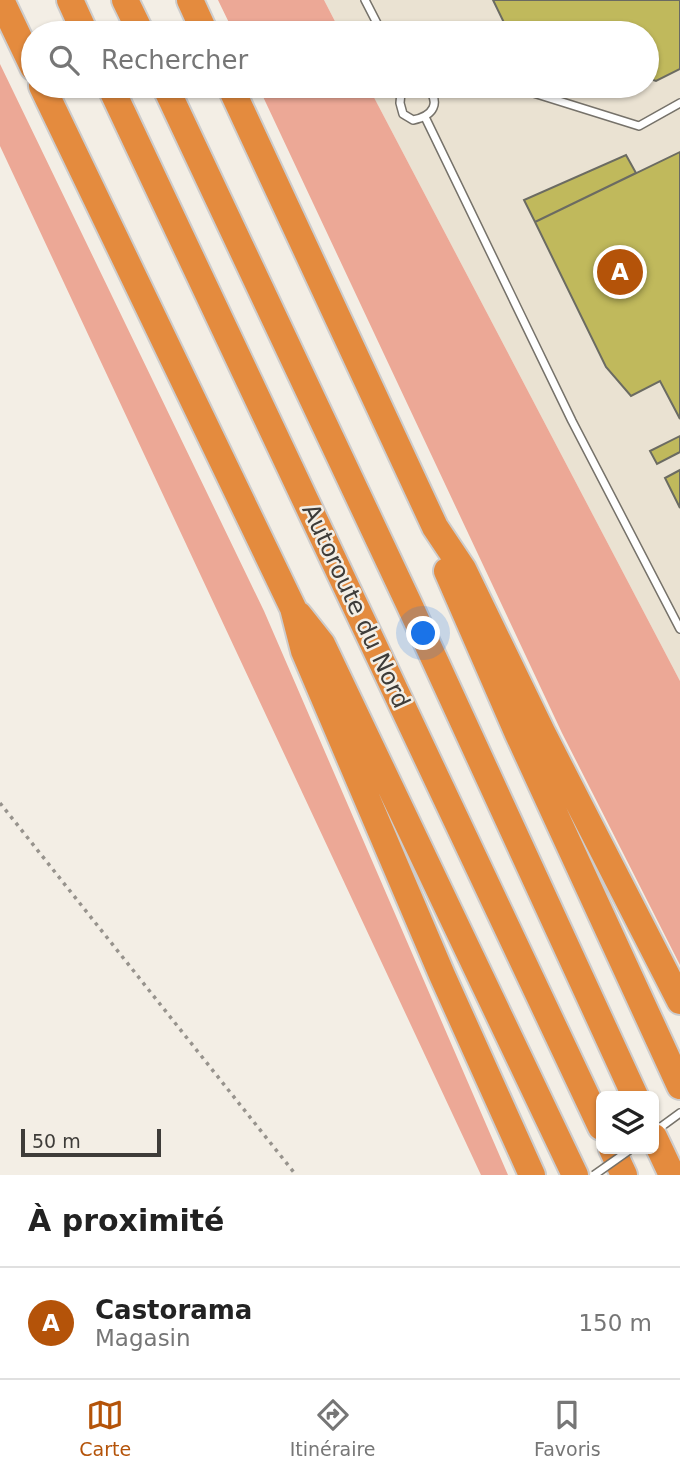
<!DOCTYPE html>
<html lang="fr">
<meta charset="utf-8">
<style>
body{margin:0;font-family:"DejaVu Sans",sans-serif;background:#f6f6f6;color:#222}
.controls{position:absolute;right:21px;bottom:21px;display:grid;overflow:hidden;border-radius:10px;box-shadow:0 2px 5px #0004}
.controls button{width:63px;height:63px;display:grid;place-items:center;padding:0;border:0;border-bottom:2px solid #e0e0e0;background:#fff;color:#222;font:35px sans-serif}
.scale{position:absolute;left:21px;bottom:18px;width:140px;box-sizing:border-box;padding-left:7px;border:4px solid #3e3c39;border-top:0;font-size:19px;line-height:24px;white-space:nowrap;color:#3e3c39;-webkit-text-stroke:5px #f3eee5;paint-order:stroke}
.you{position:absolute;left:424px;top:634px;width:24px;height:24px;margin:-18px;border:5px solid #fff;border-radius:50%;background:#1a73e8;box-shadow:0 0 0 10px #1a73e833}
.badge{display:grid;place-items:center;width:46px;height:46px;border-radius:50%;background:#b45309;color:#fff;font-size:23px;font-weight:700}
.pin{position:absolute;translate:-50% -50%;border:4px solid #fff;box-shadow:0 2px 7px #0006}
.list{margin:0;padding:0;list-style:none}
h2{display:flex;justify-content:space-between;align-items:center;height:91px;margin:0;padding:0 28px;font-size:30px}
h2 small{font-size:23px;font-weight:400;color:#767676}
.list li{display:grid;grid-template-columns:46px 1fr auto;gap:21px;align-items:center;box-sizing:border-box;height:112px;padding:0 28px;border-top:2px solid #e0e0e0}
.list b{display:block;font-size:26px;white-space:nowrap}
.list p{margin:0;font-size:23px;white-space:nowrap;color:#767676}
.list em{font-size:23px;font-style:normal;color:#767676}
.icon{flex:none;width:38px;height:38px;fill:none;stroke:currentColor;stroke-width:2;stroke-linecap:round;stroke-linejoin:round}
.map{position:relative;flex:none;width:680px;height:1175px;overflow:hidden}
.search{position:absolute;background:#fff;box-shadow:0 2px 5px #0004;left:21px;right:21px;top:21px;height:77px;display:flex;align-items:center;gap:18px;box-sizing:border-box;padding:0 24px;border-radius:38px;color:#767676;font-size:26px}
.sheet{height:203px;background:#fff}
nav{display:flex;justify-content:space-around;align-items:center;box-sizing:border-box;height:98px;border-top:2px solid #e0e0e0;background:#fff;font-size:19px;color:#767676}
nav a{display:grid;justify-items:center;gap:4px}
nav .on{color:#b45309}
.map>svg:first-child{display:block}
.built{fill:#eae2d2}
.green{fill:#eca896}
.building{fill:#c0b95c;stroke:#6b6b62;stroke-width:2}
.lines{fill:none;stroke-linecap:round;stroke-linejoin:round}
.service-casing{stroke:#76726a;stroke-width:10}
.motorway-casing{stroke:#cdcccc;stroke-width:30}
.path{stroke:#97938d;stroke-width:3.5;stroke-dasharray:3.5 5;stroke-linecap:butt}
.service{stroke:#fff;stroke-width:7}
.motorway{stroke:#e48b3e;stroke-width:26}
.service-bridge-casing{stroke:#76726a;stroke-width:10;stroke-linecap:butt}
.service-bridge{stroke:#fff;stroke-width:7}
.labels{text-anchor:middle;dominant-baseline:central;stroke-width:5;stroke-linejoin:round;paint-order:stroke}
.street-label{font-size:24px;fill:#3e3c39;stroke:#f3eee5}
</style>
<div class="map">
<svg width="680" height="1175" viewBox="0 0 680 1175">
<rect width="100%" height="100%" fill="#f3eee5"/>
<path class="built" d="M324,0h356v681l-312,-595h279v-53h-306z"/>
<path class="green" d="M218,0h106l17,33h-107z
M0,64l264,547 244,564h-27l-481,-1029z
M258,86h110l312,595v284l-118,-232z"/>
<path class="building" d="M493,0h187v69l-24,12 -9,-3v-45h-138z
M680,152v267l-20,-38 -29,15 -25,-29 -71,-145z
M626,155l10,18 -101,49 -11,-22z
M680,436v16l-23,12 -7,-13z
M680,470v38l-15,-30z"/>
<g class="lines">
<g class="service-casing">
<path id="service" d="M365,0l17,33
M408,86l-7,6 -1,11 3,11 10,6c20,-4 29,-17 13,-34
M511,86l128,40 41,-23
M434,93l39,-7
M425,117l147,304 108,208
M654,1132l26,-19"/>
</g>
<g class="motorway-casing">
<path id="motorway" d="M1,0l32,67
M70,0l15,33
M125,0l16,33
M190,0l15,33
M42,86l251,522 11,43 138,324 90,200
M110,86l491,1041
M165,86l244,518 226,492
M230,86l205,441 28,42 79,163 138,269
M447,571l71,163 162,352
M299,615l23,29 253,531
M654,1137l18,38
M612,1149l12,26"/>
</g>
<path class="path" d="M0,803l296,372"/>
<use href="#service" class="service"/>
<use href="#motorway" class="motorway"/>
<g class="service-bridge-casing">
<path id="service-bridge" d="M594,1175l37,-26"/>
</g>
<use href="#service-bridge" class="service-bridge"/>
</g>
<g class="labels">
<g class="street-label">
<text transform="translate(356 606) rotate(65)">Autoroute du Nord</text>
</g>
</g>
</svg>
<div class="controls">
<button><svg class="icon" aria-label="layers" viewBox="0 0 24 24"><path d="M12 4l9 5-9 5-9-5zM3 14l9 5 9-5"/></svg></button>
</div>
<div class="scale">50 m</div>
<div class="you"></div>
<div class="pin badge" style="left:620px;top:272px">A</div>
<div class="search"><svg class="icon" aria-label="search" viewBox="0 0 24 24"><circle cx="10" cy="10" r="6"/><path d="M15 15l6 6"/></svg>Rechercher</div>
</div>
<section class="sheet">
<h2>À proximité<small></small></h2>
<ul class="list">
<li><span class="badge">A</span><div><b>Castorama</b><p>Magasin</p></div><em>150 m</em></li>
</ul>
</section>
<nav>
<a class="on"><svg class="icon" aria-label="map" viewBox="0 0 24 24"><path d="M3 6l6-2 6 2 6-2v14l-6 2-6-2-6 2zM9 4v14M15 6v14"/></svg>Carte</a>
<a><svg class="icon" aria-label="directions" viewBox="0 0 24 24"><path d="M12 3l9 9-9 9-9-9zM9 14v-3h6M13 9l2 2-2 2"/></svg>Itinéraire</a>
<a><svg class="icon" aria-label="saved" viewBox="0 0 24 24"><path d="M7 4h10v16l-5-4-5 4z"/></svg>Favoris</a>
</nav>
